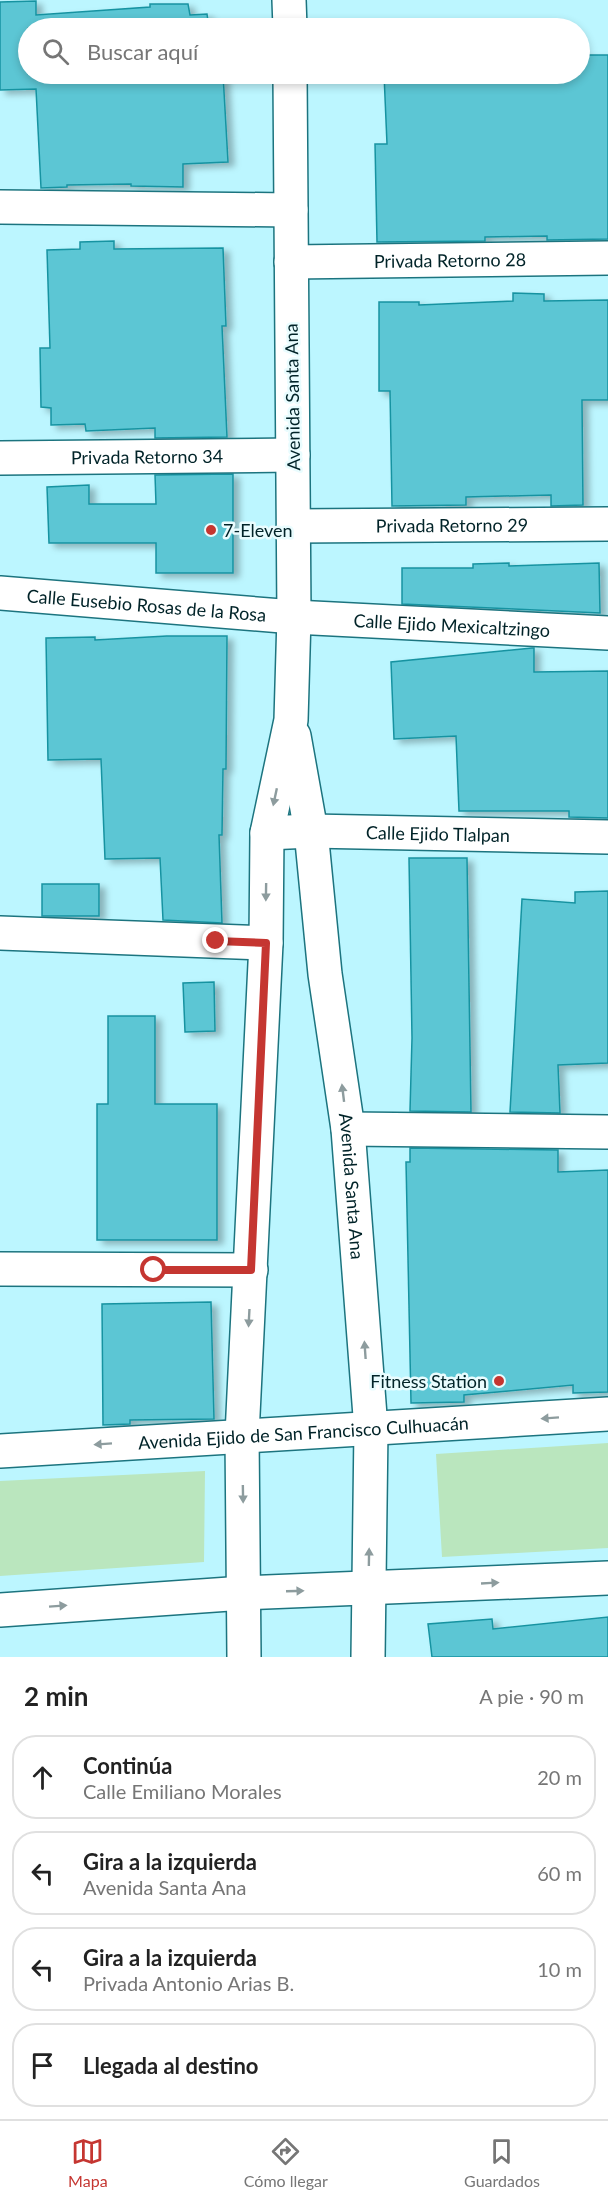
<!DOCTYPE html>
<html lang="es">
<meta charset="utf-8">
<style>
body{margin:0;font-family:Lato,sans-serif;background:#f6f6f6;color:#222}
.stop{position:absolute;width:18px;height:18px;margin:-14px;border:4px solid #c53631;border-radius:50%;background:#fff}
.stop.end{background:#c53631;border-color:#fff;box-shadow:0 2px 6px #0008}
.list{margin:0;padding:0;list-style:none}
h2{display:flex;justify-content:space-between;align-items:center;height:78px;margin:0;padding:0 24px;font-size:26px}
h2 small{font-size:20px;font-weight:400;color:#767676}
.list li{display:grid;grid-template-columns:39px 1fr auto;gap:18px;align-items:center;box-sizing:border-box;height:84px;margin:0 12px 12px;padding:0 12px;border:2px solid #e0e0e0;border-radius:24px}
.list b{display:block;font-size:22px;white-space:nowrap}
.list p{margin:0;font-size:20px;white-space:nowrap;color:#767676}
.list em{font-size:20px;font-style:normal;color:#767676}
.icon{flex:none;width:33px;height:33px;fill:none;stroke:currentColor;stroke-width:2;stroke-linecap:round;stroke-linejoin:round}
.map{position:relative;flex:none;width:608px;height:1657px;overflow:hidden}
.search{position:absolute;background:#fff;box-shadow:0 3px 9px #0003;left:18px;right:18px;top:18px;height:66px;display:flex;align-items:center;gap:15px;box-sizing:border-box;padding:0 21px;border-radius:33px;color:#767676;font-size:22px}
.sheet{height:462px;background:#fff}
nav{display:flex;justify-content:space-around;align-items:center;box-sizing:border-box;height:84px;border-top:2px solid #e0e0e0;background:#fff;font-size:16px;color:#767676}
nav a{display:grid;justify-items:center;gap:3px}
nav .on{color:#c53631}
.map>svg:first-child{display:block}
.green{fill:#bae6be}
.building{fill:#5bc6d4;stroke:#1793a1;stroke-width:1.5;filter:url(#shadow)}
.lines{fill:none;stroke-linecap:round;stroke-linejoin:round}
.minor-casing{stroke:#1c747f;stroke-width:36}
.tertiary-casing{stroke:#1c747f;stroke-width:36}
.secondary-casing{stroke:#1c747f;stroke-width:36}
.minor{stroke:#fff;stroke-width:33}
.tertiary{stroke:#fff;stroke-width:33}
.secondary{stroke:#fff;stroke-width:33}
.oneway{fill:#8d9c9e}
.route{stroke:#c53631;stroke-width:8}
.poi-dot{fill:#c53631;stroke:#e9fcfe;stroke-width:2}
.labels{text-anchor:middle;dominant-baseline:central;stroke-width:5;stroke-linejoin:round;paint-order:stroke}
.street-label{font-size:18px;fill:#012328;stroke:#e9fcfe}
.poi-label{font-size:18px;fill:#012328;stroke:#e9fcfe;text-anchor:start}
</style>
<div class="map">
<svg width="608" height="1657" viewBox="0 0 608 1657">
<defs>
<filter id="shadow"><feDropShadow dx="6" dy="4" stdDeviation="3" flood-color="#0004"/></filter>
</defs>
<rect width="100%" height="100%" fill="#bcf6ff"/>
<path class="green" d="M608,1443v105l-166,9 -6,-103z
M205,1471l-1,91 -204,14v-95z"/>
<path class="building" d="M36,1v14l114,-8v-3h38l2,11 17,-1 2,14h-181v46h195l5,88 -45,2v23l-52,-1v-2l-64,1v2l-26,1 -5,-99 -36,1v-88z
M579,55h29v184l-61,1v-4l-62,1v4l-108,1 -2,-98h12l-3,-70h195z
M114,241v8l109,-1 3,78h-4l5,111 -72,1v-10l-69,3 -1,-7 -34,1v-17l-10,-1 -1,-59h10l-3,-98 33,-1v-7z
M513,293l31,1v7l64,-1v100h-26l1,105 -32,1v-11l-85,2v8l-74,1 -2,-115h-11v-89h40v3l94,-4z
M233,474v99h-77v-30h-107l-2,-56 42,-2v19h67l-1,-29z
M509,563v3l90,-3 1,50 -198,-9v-36h71v-4z
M167,636h60l-1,133h-3l-1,66h-3l3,88 -59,-3 -3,-62 -55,1 -4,-100 -53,1 -2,-122 49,-1v3z
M532,648h2v24l74,-1v147l-39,-1v-6h-110l-3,-75 -62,3 -3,-77z
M409,858h58l4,254 -61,-1 2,-73z
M42,884h57v32h-57z
M608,891v172l-50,2 2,48 -50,-1 12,-213 53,4v-11z
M214,982l1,49 -30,1 -2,-49z
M108,1016h47v88h62v136h-120v-136h11z
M410,1148l148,2v22l50,-2v222l-35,1v-8l-109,10v7l-53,1 -5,-241h4z
M211,1302l3,117 -84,1v4l-27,1 -1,-121z
M608,1617v40h-176l-4,-33 64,-5 1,10z"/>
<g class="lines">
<g class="minor-casing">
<g id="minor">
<path d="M0,207l291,3"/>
<path id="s1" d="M291,262l317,-4"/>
<path id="s2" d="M0,458l293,-3"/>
<path id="s3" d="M294,526l314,-2"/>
<path id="s4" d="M0,593l294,24 314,16"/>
<path id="s5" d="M267,833l44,-2 297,6"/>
<path d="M0,933l266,10"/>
<path d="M348,1129l260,3"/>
<path d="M0,1269l251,1"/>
</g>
</g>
<g class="tertiary-casing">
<g id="tertiary">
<path id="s6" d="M0,1451l608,-37"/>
<path d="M0,1610l244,-17 364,-15"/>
</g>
</g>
<g class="secondary-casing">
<g id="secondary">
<path d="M289,0l1,28"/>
<path id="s7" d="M294,736l17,95 14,143 23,155 23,300 -3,228"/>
<path d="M244,1657l-2,-222 24,-492 1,-110 24,-113 3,-103 -4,-543"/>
</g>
</g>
<use href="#minor" class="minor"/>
<use href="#tertiary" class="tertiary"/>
<use href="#secondary" class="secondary"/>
</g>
<defs><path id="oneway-solid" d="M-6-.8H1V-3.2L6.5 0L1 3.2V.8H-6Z" transform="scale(1.5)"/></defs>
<g class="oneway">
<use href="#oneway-solid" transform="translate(275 797) rotate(102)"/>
<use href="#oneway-solid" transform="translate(266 892) rotate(91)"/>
<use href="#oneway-solid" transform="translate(343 1093) rotate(-97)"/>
<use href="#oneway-solid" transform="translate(249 1318) rotate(93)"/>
<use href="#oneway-solid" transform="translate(365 1350) rotate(-94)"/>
<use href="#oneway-solid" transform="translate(550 1418) rotate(176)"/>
<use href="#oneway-solid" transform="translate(103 1444) rotate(176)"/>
<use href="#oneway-solid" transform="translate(243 1494) rotate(89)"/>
<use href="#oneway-solid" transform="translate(369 1557) rotate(-89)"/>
<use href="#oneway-solid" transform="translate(490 1583) rotate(-3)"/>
<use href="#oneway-solid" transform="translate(295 1591) rotate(-2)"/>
<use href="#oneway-solid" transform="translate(58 1606) rotate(-4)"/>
</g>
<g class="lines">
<path class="route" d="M154,1270h97l15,-327 -50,-2"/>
</g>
<g class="poi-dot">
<circle cx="211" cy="530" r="6"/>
<circle cx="499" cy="1381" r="6"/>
</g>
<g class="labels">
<g class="street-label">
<text stroke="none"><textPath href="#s1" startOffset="159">Privada Retorno 28</textPath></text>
<text transform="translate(292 397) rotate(-91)">Avenida Santa Ana</text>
<text stroke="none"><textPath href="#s2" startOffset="147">Privada Retorno 34</textPath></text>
<text stroke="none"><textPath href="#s3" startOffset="158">Privada Retorno 29</textPath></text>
<text stroke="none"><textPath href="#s4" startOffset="147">Calle Eusebio Rosas de la Rosa</textPath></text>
<text stroke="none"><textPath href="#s4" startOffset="453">Calle Ejido Mexicaltzingo</textPath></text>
<text stroke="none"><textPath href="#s5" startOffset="171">Calle Ejido Tlalpan</textPath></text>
<text stroke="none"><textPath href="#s7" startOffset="454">Avenida Santa Ana</textPath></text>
<text stroke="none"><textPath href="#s6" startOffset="304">Avenida Ejido de San Francisco Culhuacán</textPath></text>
</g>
<g class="poi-label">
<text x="223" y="530">7-Eleven</text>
<text x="487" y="1381" text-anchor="end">Fitness Station</text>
</g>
</g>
</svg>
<div class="stop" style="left:154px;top:1270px"></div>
<div class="stop end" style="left:216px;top:941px"></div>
<div class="search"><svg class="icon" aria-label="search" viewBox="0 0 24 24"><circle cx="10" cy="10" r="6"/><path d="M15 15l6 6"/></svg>Buscar aquí</div>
</div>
<section class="sheet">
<h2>2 min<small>A pie · 90 m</small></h2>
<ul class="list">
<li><svg class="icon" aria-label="ahead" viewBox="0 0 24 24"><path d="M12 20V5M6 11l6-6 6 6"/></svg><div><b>Continúa</b><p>Calle Emiliano Morales</p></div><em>20 m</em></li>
<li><svg class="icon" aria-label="left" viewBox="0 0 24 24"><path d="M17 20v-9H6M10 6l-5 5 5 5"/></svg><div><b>Gira a la izquierda</b><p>Avenida Santa Ana</p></div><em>60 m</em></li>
<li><svg class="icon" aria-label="left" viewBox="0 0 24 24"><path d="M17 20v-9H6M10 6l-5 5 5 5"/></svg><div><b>Gira a la izquierda</b><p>Privada Antonio Arias B.</p></div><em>10 m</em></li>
<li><svg class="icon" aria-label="arrive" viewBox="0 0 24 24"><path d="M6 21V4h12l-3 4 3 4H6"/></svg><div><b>Llegada al destino</b></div></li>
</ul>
</section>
<nav>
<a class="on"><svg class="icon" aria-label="map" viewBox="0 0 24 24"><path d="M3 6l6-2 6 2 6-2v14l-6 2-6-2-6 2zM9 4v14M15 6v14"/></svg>Mapa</a>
<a><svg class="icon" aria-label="directions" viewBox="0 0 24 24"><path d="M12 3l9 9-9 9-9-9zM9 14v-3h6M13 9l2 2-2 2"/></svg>Cómo llegar</a>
<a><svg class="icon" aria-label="saved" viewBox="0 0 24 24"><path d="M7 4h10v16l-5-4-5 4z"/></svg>Guardados</a>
</nav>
